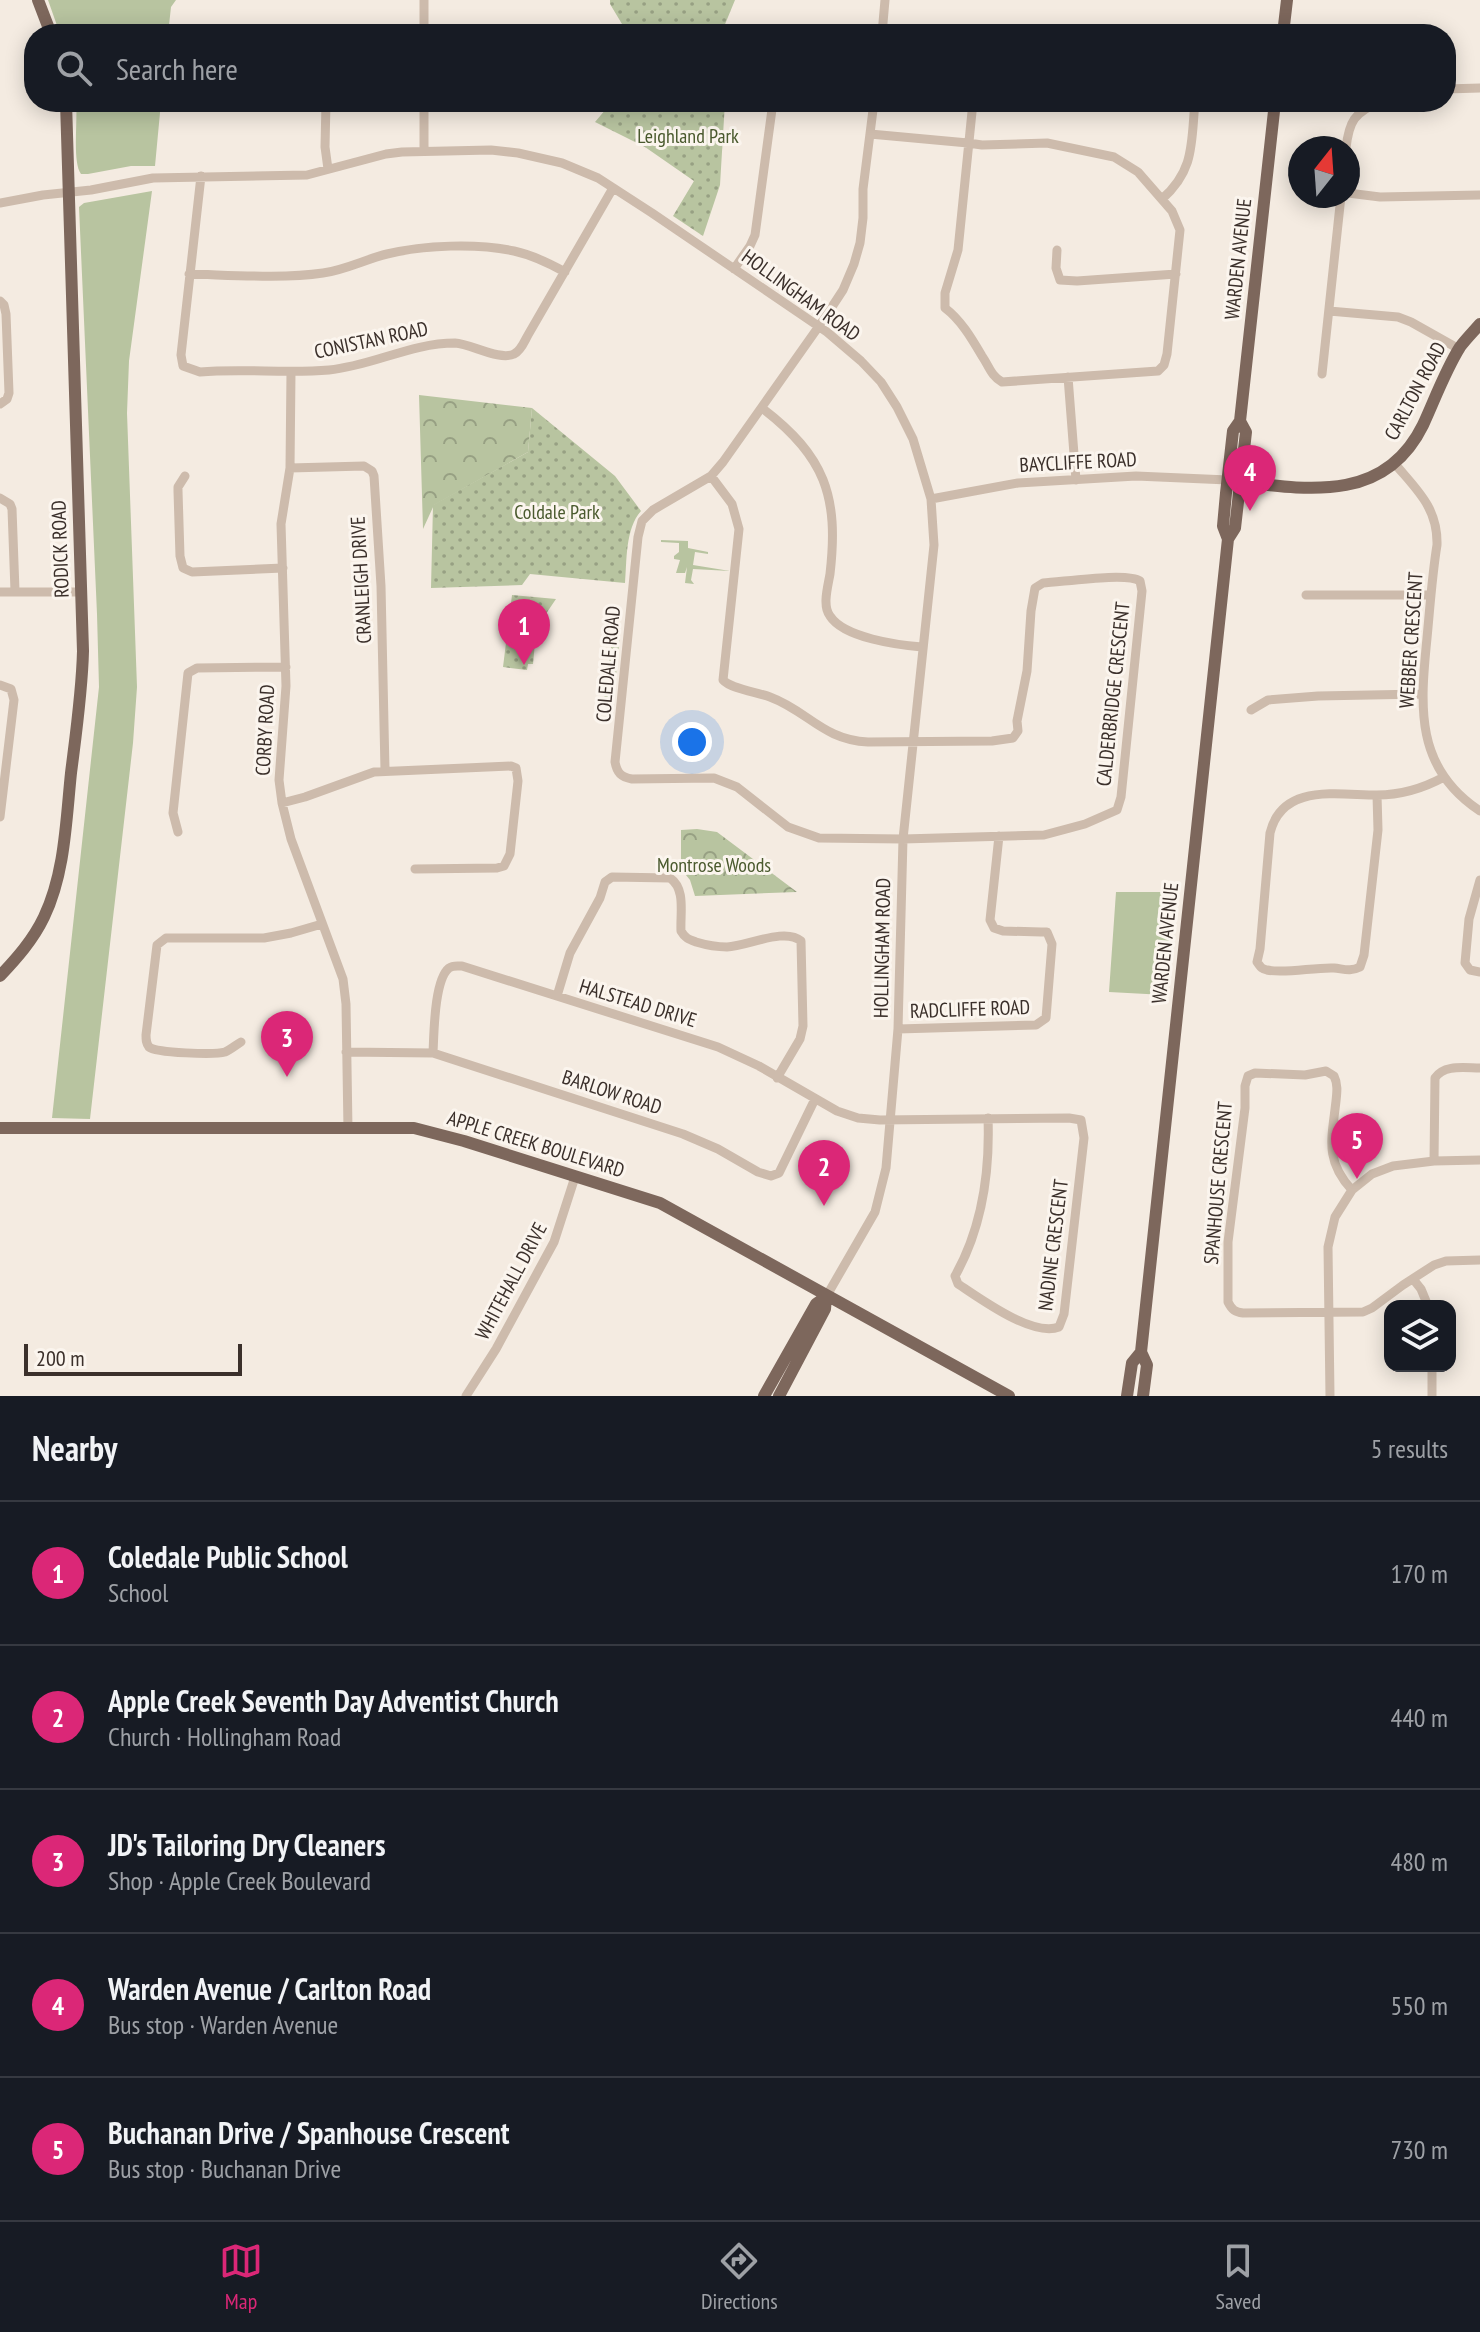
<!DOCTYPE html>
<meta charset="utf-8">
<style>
body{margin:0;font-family:"PT Sans Narrow",sans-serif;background:#242831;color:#f1f3f6}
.controls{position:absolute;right:24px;bottom:24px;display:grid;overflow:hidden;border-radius:16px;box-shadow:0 4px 20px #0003}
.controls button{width:72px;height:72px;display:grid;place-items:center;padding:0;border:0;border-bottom:2px solid #363941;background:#171b24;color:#f1f3f6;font:40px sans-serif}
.compass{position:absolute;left:1288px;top:136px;width:72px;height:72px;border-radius:50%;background:#171b24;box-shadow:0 4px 20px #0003;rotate:17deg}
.scale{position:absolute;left:24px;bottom:20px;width:218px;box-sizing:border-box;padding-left:8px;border:4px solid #3b302b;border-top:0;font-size:22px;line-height:28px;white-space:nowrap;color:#3b302b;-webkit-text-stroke:6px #fbf5ee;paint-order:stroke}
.you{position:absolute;left:692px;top:742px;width:28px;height:28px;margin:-20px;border:6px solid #fff;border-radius:50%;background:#1a73e8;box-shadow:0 0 0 12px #1a73e833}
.badge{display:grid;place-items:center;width:52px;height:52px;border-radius:50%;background:#db2777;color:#fff;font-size:26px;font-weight:700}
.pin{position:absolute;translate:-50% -66px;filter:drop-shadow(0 2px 4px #0008)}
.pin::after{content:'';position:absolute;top:42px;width:28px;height:24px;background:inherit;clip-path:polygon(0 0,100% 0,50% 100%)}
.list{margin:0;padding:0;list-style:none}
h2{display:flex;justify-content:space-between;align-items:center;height:104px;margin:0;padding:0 32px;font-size:34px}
h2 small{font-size:26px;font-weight:400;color:#9ea1a6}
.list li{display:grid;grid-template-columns:52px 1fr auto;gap:24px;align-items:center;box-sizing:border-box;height:144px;padding:0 32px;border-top:2px solid #363941}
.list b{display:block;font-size:30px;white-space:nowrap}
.list p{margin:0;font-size:26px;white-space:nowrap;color:#9ea1a6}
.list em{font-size:26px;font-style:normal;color:#9ea1a6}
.icon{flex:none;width:44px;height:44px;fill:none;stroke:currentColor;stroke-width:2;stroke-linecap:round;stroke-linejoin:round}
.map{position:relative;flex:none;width:1480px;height:1396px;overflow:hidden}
.search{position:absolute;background:#171b24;box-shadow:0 4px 20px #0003;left:24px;right:24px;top:24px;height:88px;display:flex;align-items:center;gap:20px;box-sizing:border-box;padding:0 28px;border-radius:32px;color:#9ea1a6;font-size:30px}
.sheet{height:824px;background:#171b24}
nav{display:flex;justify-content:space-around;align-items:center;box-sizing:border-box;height:112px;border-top:2px solid #363941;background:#171b24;font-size:22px;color:#9ea1a6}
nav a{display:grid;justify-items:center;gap:4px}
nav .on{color:#db2777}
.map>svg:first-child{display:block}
.grass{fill:#b8c4a0}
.forest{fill:url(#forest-crowns)}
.park{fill:url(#park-dots)}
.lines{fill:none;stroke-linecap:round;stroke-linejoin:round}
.minor{stroke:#cdbbac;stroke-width:9}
.major{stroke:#7d675c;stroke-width:12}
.labels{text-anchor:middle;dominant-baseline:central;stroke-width:6;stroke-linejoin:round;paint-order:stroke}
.park-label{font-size:20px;fill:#4a5a2e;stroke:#fbf5ee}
.street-label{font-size:20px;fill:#3b302b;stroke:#fbf5ee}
</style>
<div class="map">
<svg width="1480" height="1396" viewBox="0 0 1480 1396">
<defs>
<pattern id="forest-crowns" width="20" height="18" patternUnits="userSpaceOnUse" patternTransform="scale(2)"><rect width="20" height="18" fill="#b8c4a0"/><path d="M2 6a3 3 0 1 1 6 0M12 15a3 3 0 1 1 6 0" fill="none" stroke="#97a083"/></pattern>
<pattern id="park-dots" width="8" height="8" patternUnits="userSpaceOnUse" patternTransform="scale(2)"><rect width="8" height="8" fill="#b8c4a0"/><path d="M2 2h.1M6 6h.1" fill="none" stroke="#97a083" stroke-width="1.8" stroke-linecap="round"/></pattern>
</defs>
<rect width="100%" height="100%" fill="#f4ebe1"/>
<path class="grass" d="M48,0h128l-5,7 -3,27h-108z
M76,102h85l-6,64h-24l-43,8h-7c-9,-12 -3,-54 -5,-72z
M152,191l-23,170 -2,52 10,274 -4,56 -43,376 -38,-1 47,-431 -2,-73 -18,-407 5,-4z
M661,540l27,1v7l20,4v2l-13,-2 -2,13 37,6 -37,-2 -2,11 3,4 -9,-1 2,-16 -2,6h-9l4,-13 -6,-1v-3l5,-4v-9l-18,-1z
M617,623l4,1 -8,82h-3l-6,-6 7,-53 -2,-8 4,-14z
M1116,892h59l-10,103 -56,-3z"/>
<path class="forest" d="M419,395l113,13 -4,44 -94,53 -11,24z
M697,829l20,3 80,60 -102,4 -5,-16 -9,-11v-39z"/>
<path class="park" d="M610,0h125l-14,34h-93l-18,-30z
M612,102h113l-5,83 -17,51 -30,-20 21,-35 -49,-34 -50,-25z
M532,408l83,68 26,35c-16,18 -14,50 -16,72l-95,-9 -8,11 -91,3 2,-83 95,-53z
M512,595l44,4 -21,31 1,2 -3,32h-5l-1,6 -24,-3z"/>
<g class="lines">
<path class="minor" d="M424,34v-34
M882,34l3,-34
M1446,89l34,-1
M326,102l-1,45 3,22
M870,134l98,9 14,2 65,-2 67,14 24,15 34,39 8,19 -13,124 -3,11 -6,6 -156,11c-11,-6 -13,-16 -20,-26 -10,-17 -21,-36 -37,-48v-15l13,-43 15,-148
M1346,148c3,-26 8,-36 34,-46
M424,151v-49
M201,176l-20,179 2,11 17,6c43,-4 86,2 129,-2 43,-4 82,-27 126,-27 16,1 45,18 59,11 7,-3 11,-14 14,-19l85,-147
M1348,193l32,4 100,-2
M1162,199c33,-29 29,-56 33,-97
M0,203l43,-8 48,-5 62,-12 154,-3 79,-21 16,-2 89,-2 27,3 44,10 36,15 54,35 175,119 34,29 20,21 16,25 16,32 18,60 3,46 -31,294 -5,190 -12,139 -11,44 -49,85
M1057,250l-1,18 4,12 17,1 99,-7
M734,269l16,-23 5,-11 18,-133
M189,274c41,1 94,5 134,-1 22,-3 43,-14 64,-19 37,-9 90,-11 127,-3 18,4 35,12 51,21
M0,301l4,4 2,9 3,79 -2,6 -7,5
M1329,311l69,6 13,5 48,27
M291,372l-1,96 -9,56 5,162 -7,94 3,23 9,36 52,140 3,25 2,125
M1322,374l19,-178
M1068,377l8,103
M762,408c63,48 77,88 68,166 -2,12 -8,32 0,42 14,22 68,29 92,31
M1395,464c22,26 43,44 42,81 -5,31 -7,62 -10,93 -7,70 -12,130 53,173
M290,468l74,-2 8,5 2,5 7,110 4,184
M185,476l-7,11v4l2,65 3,12 9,4 91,-4
M711,476l21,28 7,25 -16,151c8,9 34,12 47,17 38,14 53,43 98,45l124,-1 21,-3 5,-7 -1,-10 10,-50 4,-60 4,-23 8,-5c20,-1 84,-11 97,-2l2,10 -21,206 -4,13 -32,14 -41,11 -141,4 -84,-1 -31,-11 -51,-40 -23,-9 -82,1c-11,-2 -15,-6 -17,-17l23,-225 4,-16 11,-11 58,-34 12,-14 101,-143 19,-29 11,-26 6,-21 3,-25v-29l11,-87
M0,498l10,6 2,5 3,82
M931,499l87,-16 118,-7 92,4
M0,592h81
M1306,595h125
M0,685l11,4 3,11 -14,117
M1251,710l17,-10 50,-4 104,-2
M1377,795c-40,0 -95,-12 -107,38l-10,116 -3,13c4,5 3,6 10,8 17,4 48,-3 67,-2 10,1 16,4 26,-1l4,-12 14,-125 -1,-35c25,0 45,-6 67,-18
M282,803l23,-6 69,-25 137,-6 5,2 2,13 -8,73 -6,12 -7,2 -82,1
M178,832l-5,-19 15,-140 9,-5 89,-1
M1480,880l-11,39 -4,44 5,7 10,2
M557,996l13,-43 30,-55 5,-16 7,-5 58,1c16,11 10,35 11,53 4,7 7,8 15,11 10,3 21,5 31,5 21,-1 58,-20 74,-6l2,85 -3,13 -23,39
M898,1029l138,-4 10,-7 6,-74 -5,-12h-6l-38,-1 -9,-3 -4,-8 9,-84
M241,1042c-5,3 -11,8 -16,10 -10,3 -69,1 -76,-5 -3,-4 -3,-7 -3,-12l11,-90 9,-7h98l27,-5 31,-9
M346,1052l87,1 250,81 35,15 40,23 13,4 8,-3 36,-74
M433,1053c1,-18 1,-73 16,-85 4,-3 8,-2 13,-2l256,81 41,19 78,45 21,7 22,2 189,-2 12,2 3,18 -20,176 -5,13c-27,10 -78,-28 -101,-43l-3,-8c27,-48 35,-103 33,-158
M1434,1161l1,-83c9,-14 30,-10 45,-10
M1352,1190c-28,-30 -20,-52 -16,-89 1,-9 2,-17 -2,-25l-8,-5 -21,4 -50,-2 -7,3 -3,10v22l-17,134v60c4,8 7,10 15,11l120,-1 9,-4 31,-23 31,-20 12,-4 34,-1
M1413,1279l8,10 7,17
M466,1396l30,-47 58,-107 21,-65
M1330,1396l-2,-149 7,-30 17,-27 20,-16 21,-8 41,-5 46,-1
M1432,1396v-30"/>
<path class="major" d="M38,0l13,34
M1283,34l4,-34
M1235,481c73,9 150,22 188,-56 12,-26 22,-54 37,-78 6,-8 13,-15 20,-23
M1228,539l-5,-13 3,-33 7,-62 7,-10 35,-319
M0,976c17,-18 33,-36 44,-59 21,-44 22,-96 27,-144 5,-40 11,-81 12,-122l-17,-549
M0,1128h414l50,13 196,62 349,193
M1141,1352l6,13 -4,31
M764,1396l52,-92 10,-7
M779,1396l46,-87 1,-12
M1127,1396l5,-33 9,-11 87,-813 7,-11 11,-96 -6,-11"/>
</g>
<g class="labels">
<g class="park-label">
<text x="688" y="136">Leighland Park</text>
<text x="557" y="512">Coldale Park</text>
<text x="714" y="865">Montrose Woods</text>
</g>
<g class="street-label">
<text transform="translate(1238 259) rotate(-84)">WARDEN AVENUE</text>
<text transform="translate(801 295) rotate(36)">HOLLINGHAM ROAD</text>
<text transform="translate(371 340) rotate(-12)">CONISTAN ROAD</text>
<text transform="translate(1415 391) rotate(-62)">CARLTON ROAD</text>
<text transform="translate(1078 462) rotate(-3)">BAYCLIFFE ROAD</text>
<text transform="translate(60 549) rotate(-92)">RODICK ROAD</text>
<text transform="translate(361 580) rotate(-93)">CRANLEIGH DRIVE</text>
<text transform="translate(1411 640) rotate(-86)">WEBBER CRESCENT</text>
<text transform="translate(608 664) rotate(-85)">COLEDALE ROAD</text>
<text transform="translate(1113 694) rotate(-84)">CALDERBRIDGE CRESCENT</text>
<text transform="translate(265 730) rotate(-87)">CORBY ROAD</text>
<text transform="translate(1165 943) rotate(-84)">WARDEN AVENUE</text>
<text transform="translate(882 948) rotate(-89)">HOLLINGHAM ROAD</text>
<text transform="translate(638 1003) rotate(17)">HALSTEAD DRIVE</text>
<text transform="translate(970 1009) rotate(-2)">RADCLIFFE ROAD</text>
<text transform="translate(612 1092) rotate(18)">BARLOW ROAD</text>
<text transform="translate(536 1144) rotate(17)">APPLE CREEK BOULEVARD</text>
<text transform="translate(1218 1183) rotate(-85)">SPANHOUSE CRESCENT</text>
<text transform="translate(1053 1245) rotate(-83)">NADINE CRESCENT</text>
<text transform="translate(511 1281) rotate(-62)">WHITEHALL DRIVE</text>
</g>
</g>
</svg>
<div class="controls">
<button><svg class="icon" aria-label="layers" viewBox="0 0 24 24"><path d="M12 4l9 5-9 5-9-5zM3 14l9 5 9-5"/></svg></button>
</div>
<svg class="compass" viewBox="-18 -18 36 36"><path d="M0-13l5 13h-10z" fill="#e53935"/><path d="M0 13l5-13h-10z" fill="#9ea1a6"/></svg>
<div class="scale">200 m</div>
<div class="you"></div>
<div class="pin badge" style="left:524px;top:665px">1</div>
<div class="pin badge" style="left:824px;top:1206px">2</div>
<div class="pin badge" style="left:287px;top:1077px">3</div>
<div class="pin badge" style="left:1250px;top:511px">4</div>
<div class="pin badge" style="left:1357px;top:1179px">5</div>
<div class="search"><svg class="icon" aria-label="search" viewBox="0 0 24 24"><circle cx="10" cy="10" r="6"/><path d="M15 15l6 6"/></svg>Search here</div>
</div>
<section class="sheet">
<h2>Nearby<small>5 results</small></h2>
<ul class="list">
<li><span class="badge">1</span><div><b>Coledale Public School</b><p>School</p></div><em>170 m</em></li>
<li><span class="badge">2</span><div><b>Apple Creek Seventh Day Adventist Church</b><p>Church · Hollingham Road</p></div><em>440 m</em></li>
<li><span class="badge">3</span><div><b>JD's Tailoring Dry Cleaners</b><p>Shop · Apple Creek Boulevard</p></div><em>480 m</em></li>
<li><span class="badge">4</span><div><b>Warden Avenue / Carlton Road</b><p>Bus stop · Warden Avenue</p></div><em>550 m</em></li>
<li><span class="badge">5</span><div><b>Buchanan Drive / Spanhouse Crescent</b><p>Bus stop · Buchanan Drive</p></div><em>730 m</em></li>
</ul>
</section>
<nav>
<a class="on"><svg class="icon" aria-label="map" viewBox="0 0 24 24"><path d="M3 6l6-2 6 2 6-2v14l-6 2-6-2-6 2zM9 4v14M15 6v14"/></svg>Map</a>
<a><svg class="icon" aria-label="directions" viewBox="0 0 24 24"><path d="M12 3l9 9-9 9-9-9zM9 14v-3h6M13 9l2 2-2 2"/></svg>Directions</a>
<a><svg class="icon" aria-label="saved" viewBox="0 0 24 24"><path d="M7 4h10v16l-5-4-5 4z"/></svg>Saved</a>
</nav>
